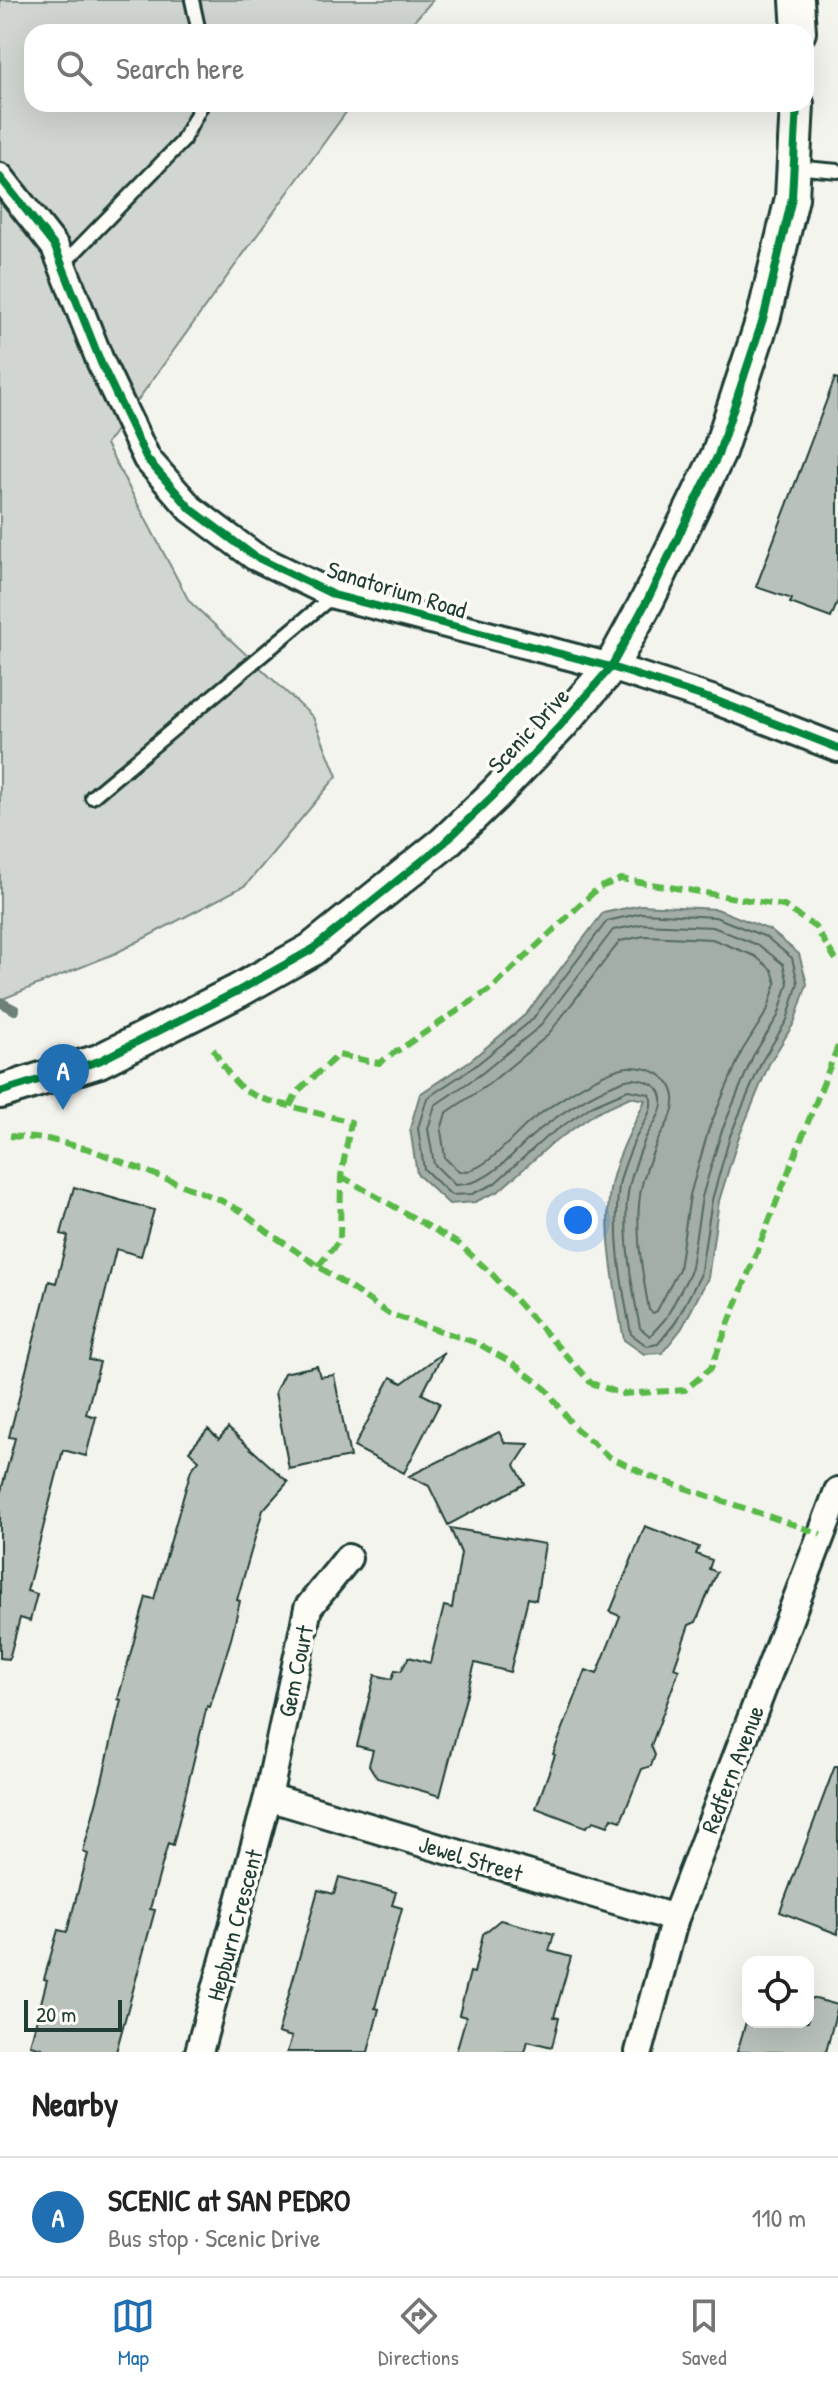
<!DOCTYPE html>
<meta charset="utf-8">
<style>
body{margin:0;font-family:"Patrick Hand",sans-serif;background:#f6f6f6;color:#222}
.controls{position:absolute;right:24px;bottom:24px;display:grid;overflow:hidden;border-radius:16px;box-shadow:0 8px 32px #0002}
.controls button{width:72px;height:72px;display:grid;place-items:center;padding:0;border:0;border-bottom:2px solid #e0e0e0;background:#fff;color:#222;font:40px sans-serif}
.scale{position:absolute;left:24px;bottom:20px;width:98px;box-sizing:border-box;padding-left:8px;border:4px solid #1f3d34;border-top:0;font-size:22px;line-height:28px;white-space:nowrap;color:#1f3d34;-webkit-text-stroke:6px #fdfcf7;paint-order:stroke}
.you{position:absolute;left:578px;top:1220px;width:28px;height:28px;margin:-20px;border:6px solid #fff;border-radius:50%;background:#1a73e8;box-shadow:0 0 0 12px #1a73e833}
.badge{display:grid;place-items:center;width:52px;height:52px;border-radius:50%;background:#1f6fb2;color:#fff;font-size:26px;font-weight:700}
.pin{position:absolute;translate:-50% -66px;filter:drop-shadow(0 2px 4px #0008)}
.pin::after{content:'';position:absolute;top:42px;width:28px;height:24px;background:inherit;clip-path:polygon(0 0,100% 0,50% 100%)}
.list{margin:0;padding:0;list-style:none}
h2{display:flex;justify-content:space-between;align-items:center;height:104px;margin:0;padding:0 32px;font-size:34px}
h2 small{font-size:26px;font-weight:400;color:#767676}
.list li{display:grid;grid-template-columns:52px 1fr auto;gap:24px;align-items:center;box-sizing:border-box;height:120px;padding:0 32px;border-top:2px solid #e0e0e0}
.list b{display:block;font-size:30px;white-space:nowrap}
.list p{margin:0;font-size:26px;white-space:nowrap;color:#767676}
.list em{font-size:26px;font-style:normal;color:#767676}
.icon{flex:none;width:44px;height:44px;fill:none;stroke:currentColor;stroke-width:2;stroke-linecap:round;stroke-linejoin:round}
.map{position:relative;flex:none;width:838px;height:2052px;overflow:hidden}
.search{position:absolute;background:#fff;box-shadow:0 8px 32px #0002;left:24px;right:24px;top:24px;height:88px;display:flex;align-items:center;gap:20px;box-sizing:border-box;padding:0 28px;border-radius:24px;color:#767676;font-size:30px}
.sheet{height:224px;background:#fff}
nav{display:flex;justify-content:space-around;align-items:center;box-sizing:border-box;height:112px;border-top:2px solid #e0e0e0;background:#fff;font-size:22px;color:#767676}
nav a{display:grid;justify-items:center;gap:4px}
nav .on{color:#1f6fb2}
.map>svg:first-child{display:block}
.green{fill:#d1d6d1;stroke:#788a82;stroke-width:2}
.water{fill:#a3aea7;stroke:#6e8179;stroke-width:2}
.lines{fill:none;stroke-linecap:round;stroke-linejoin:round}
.shore{stroke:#546a62;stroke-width:2}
.stream{stroke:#6e8179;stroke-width:10}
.building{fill:#b9c1bb;stroke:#1f3d34;stroke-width:2}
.service-casing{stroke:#1f3d34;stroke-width:18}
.minor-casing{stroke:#1f3d34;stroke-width:32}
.tertiary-casing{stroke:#1f3d34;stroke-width:38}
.service{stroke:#fdfcf7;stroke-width:12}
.minor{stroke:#fdfcf7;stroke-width:26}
.tertiary{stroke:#fdfcf7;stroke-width:32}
.quiet{stroke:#58b947;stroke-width:6;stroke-dasharray:12 6;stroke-linecap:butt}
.cycleway-casing{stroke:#fdfcf7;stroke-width:13}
.cycleway{stroke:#00873e;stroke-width:8}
.labels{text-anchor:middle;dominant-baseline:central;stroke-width:7;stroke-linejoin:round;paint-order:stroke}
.street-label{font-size:24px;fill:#1f3d34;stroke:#fdfcf7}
</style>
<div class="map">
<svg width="838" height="2052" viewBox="0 0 838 2052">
<rect width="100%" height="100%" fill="#f4f4ef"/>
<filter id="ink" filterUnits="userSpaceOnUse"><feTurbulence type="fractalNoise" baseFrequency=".0125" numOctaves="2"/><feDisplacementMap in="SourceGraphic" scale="16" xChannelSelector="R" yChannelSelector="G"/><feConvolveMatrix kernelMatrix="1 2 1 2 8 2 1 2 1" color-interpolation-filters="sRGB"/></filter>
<g filter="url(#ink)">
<path class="green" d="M0,0h433l-29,32h-372v72h320l-246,340 83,157 124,116 24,59 -91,109 -130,68 -116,47z"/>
<path class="water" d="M641,905l76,4 53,21 29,24 8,30 -13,39 -25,41 -31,75 -19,62 -11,77 -26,50 -20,25 -18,1 -20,-14c-8,-45 -23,-117 -12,-160 7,-29 22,-54 33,-80l-15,-3 -33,15 -47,33 -51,46 -24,11 -26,2 -32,-30 -7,-46 10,-34 51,-34 55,-46 77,-101z"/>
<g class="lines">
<path class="shore" d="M642,913l73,4 51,20 26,21 6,25 -11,37 -25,41 -32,75 -18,64 -12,76 -25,47 -17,21 -11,2 -16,-12c-9,-48 -19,-99 -12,-148 2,-14 9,-29 14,-42 5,-14 25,-36 16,-50l-21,-4 -35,15 -48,33 -51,46 -22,10 -21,1 -27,-26 -6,-41 9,-30 48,-32 57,-46 75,-99z
M643,924l70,3 47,19 23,18 5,19 -10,33 -25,40 -32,77 -19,64 -12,76 -24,45 -16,18 -10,-8c-8,-41 -20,-105 -10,-145 4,-15 10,-32 16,-46 6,-11 18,-26 16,-39 -2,-16 -26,-22 -39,-17 -30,10 -59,30 -84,49 -26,21 -47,55 -84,55l-21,-21 -6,-35 7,-24 46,-31 58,-47 74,-97z
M644,936l68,3 43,17 17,14 4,13 -9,28 -25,40 -33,77 -19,67 -11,74 -22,42 -4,2 -4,-3c-7,-38 -15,-82 -8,-121 3,-15 10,-33 16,-47 7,-14 19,-28 17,-45 -3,-22 -26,-31 -46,-30 -27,3 -75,37 -96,53 -20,16 -46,53 -73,52l-14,-14 -4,-28 5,-17 43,-29 58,-48 73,-95z"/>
<path class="stream" d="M0,1002l15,8"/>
</g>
<path class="building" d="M835,378l3,1v222l-7,17 -41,-15 2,-4 -36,-12z
M74,1187l80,23 -13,46 -25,-7 -27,111 11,2 -14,52 10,3 -10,39 -23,-6 -36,141 10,3 -7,27 -10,-3 -11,41 -9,-1v-163l15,-57 -6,-1 40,-156 7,2 12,-47 -7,-2z
M444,1352l-22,42 18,9 -36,70 -50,-26 37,-70 11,6z
M317,1366l3,11 14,-2 16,82 -61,12 -14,-77 9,-19z
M228,1428l60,54 -25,28 -26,90 3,1 -9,38 -21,68 -3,-1 -34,139 -5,-2 -18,66 5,1 -39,142h-76l2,-4 -12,-3 17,-65 -3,-1 14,-49 9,2 21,-78 -5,-2 19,-71 19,-81 -3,-1 28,-102 8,2 37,-129 8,-10 -10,-9 19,-22 11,10z
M499,1432l6,11 24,1 -14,21 10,19 -77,41 -19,-39 -20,-10z
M645,1526l54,21 -3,7 16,6 -3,9 8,3 -21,50 -7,3 -15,43 5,2 -28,76 4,9 -4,11 -9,3 -21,52 -9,-3 -4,8 -14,-5 -8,6 -50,-19 19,-53 -2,-1 33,-84 11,4 23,-58 -10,-4z
M450,1528l95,16 -9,56 -8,-2 -18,74 -35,-9 -35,133 -63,-18 -8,-13 4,-15 -16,-4 18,-71 17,4 3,-9 6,1 8,-14 21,6 14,-57 8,2 9,-55z
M835,1766h3v168l-58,-22z
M339,1877l57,15 -4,13 10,3 -27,100 4,1 -11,43h-81l5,-15 -14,-4 40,-143 16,4z
M500,1920l54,14 -5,17 22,6 -17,60 5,1 -7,29 -24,-6 -3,11h-69l10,-35 -7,-2 11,-43 4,1 9,-39z
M808,1997l30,8 -12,47h-89l9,-30h62z"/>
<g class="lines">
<g class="service-casing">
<path id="service" d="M192,0l7,32
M793,167l45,4
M62,265l120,-123 20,-38
M92,797l242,-202"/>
</g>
<g class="minor-casing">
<path id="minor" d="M0,177l55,70 46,116 46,96 44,50 63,47 80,39 277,72 106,34 121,47
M268,1797l407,121
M199,2052l69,-255 40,-189 40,-50
M639,2052l36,-134 163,-427"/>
</g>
<g class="tertiary-casing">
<path id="tertiary" d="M797,0l2,32
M0,1092l99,-31 139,-70 73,-41 133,-107 51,-49 64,-67 52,-60 37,-68 70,-144 46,-139 28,-118 5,-94"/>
</g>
<use href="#service" class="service"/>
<use href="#minor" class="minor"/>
<use href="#tertiary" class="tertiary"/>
<path class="quiet" d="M213,1049c25,42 30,46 77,57
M10,1136l37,3 42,10 129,50 23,12 27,21 121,82 88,29 37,21 33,26 26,36 35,30 41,20 172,58
M341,1176l118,68 33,30 99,109 31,11 63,-4 26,-22 127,-322
M318,1266l22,-26 1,-64 10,-54 -61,-16 8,-15 40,-36 41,8 113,-75 106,-100 23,-9 163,27 31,21 23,36"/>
<g class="cycleway-casing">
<path id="cycleway" d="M0,177l55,70 46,116 46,96 44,50 63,47 80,39 277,72 106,34 121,47
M0,1092l99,-31 139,-70 73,-41 133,-107 51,-49 64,-67 52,-60 37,-68 70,-144 46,-139 28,-118 5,-94"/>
</g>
<use href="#cycleway" class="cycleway"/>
</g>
</g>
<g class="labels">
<g class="street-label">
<text transform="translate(397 589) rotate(17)">Sanatorium Road</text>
<text transform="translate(528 730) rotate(-47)">Scenic Drive</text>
<text transform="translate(295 1671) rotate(-78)">Gem Court</text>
<text transform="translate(732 1769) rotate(-69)">Redfern Avenue</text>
<text transform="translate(471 1858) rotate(17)">Jewel Street</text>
<text transform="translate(234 1925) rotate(-75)">Hepburn Crescent</text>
</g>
</g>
</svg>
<div class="controls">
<button><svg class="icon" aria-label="locate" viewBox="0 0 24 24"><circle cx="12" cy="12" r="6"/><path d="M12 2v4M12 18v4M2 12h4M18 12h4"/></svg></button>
</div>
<div class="scale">20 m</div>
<div class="you"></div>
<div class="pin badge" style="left:63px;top:1110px">A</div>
<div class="search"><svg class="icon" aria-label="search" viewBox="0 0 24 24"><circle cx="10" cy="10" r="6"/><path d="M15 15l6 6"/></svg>Search here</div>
</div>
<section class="sheet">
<h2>Nearby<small></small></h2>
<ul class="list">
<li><span class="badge">A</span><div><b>SCENIC at SAN PEDRO</b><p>Bus stop · Scenic Drive</p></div><em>110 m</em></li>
</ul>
</section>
<nav>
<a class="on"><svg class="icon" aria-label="map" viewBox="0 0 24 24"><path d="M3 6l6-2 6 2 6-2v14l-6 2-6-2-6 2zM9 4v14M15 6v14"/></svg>Map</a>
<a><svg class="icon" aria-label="directions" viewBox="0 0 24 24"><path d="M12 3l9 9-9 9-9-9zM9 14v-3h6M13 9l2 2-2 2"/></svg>Directions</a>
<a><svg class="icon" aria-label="saved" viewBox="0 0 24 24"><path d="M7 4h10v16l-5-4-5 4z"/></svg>Saved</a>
</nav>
